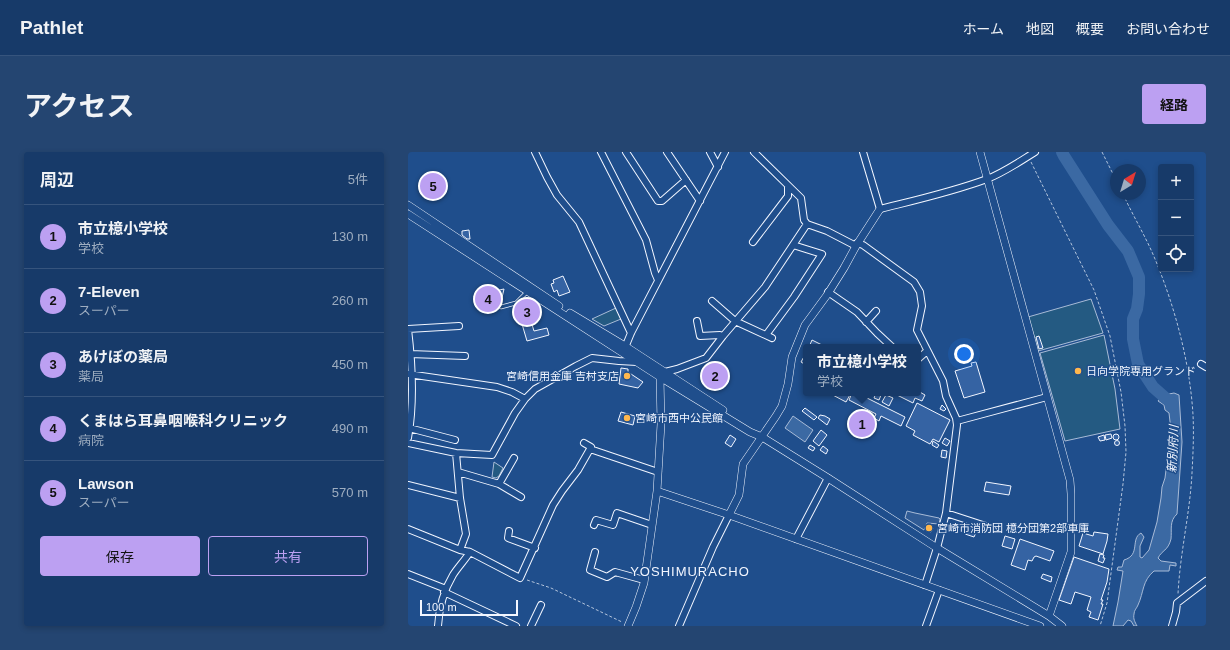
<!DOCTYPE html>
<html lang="ja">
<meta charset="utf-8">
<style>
body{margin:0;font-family:Helvetica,"Noto Sans JP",sans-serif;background:#244571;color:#f1f3f6}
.controls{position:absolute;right:12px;top:12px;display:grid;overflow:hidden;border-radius:4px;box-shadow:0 2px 6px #0003}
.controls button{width:36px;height:36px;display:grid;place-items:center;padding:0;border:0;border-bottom:1px solid #36547d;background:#173a69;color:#f1f3f6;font:20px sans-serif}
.compass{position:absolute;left:702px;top:12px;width:36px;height:36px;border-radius:50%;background:#173a69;box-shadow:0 2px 6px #0003;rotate:38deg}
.scale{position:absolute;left:12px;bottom:10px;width:98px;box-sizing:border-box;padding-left:4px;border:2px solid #f2f6ff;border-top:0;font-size:11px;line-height:14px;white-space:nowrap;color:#f2f6ff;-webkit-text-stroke:3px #1f4e8c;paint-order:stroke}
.you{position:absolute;left:556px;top:202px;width:14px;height:14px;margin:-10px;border:3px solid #fff;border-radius:50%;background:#1a73e8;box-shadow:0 0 0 6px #1a73e833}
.badge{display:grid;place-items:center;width:26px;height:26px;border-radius:50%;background:#bca0f2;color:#111;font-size:13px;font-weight:700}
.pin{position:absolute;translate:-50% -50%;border:2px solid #fff;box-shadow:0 1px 4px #0006}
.popup{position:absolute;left:395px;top:192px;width:118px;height:52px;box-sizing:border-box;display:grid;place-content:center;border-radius:4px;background:#173a69;filter:drop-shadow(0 1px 3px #0005);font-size:13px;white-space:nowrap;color:#9eadc0}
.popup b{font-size:15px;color:#f1f3f6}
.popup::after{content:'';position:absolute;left:50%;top:100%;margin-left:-8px;border:8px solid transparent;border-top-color:#173a69}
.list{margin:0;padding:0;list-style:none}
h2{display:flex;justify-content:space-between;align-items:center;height:52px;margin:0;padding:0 16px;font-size:17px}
h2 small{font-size:13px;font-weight:400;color:#9eadc0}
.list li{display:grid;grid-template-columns:26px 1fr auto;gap:12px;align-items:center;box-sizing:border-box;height:64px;padding:0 16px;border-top:1px solid #36547d}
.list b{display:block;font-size:15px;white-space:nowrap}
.list p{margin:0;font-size:13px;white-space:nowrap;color:#9eadc0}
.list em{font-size:13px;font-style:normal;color:#9eadc0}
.actions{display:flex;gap:8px;padding:12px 16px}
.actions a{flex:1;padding:9px 0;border:1px solid #bca0f2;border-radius:4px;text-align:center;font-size:14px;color:#bca0f2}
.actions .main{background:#bca0f2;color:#111}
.icon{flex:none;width:22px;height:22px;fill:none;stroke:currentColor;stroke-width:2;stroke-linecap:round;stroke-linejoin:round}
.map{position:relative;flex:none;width:798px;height:474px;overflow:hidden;border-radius:4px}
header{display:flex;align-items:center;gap:24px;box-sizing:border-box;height:56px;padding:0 20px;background:#173a69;border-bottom:1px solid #36547d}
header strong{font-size:19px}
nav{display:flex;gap:22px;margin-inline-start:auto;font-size:14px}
.intro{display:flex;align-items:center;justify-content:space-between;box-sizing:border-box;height:96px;padding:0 24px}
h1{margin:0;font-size:28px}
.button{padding:10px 18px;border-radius:4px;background:#bca0f2;color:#111;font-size:14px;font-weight:700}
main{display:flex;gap:24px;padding:0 24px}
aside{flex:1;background:#173a69;border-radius:4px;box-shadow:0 2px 6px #0003}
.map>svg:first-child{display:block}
.green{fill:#245a82;stroke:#a8bbd7}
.parking{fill:#305b95;stroke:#a8bbd7}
.water{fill:#3b69a3;stroke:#a8bbd7}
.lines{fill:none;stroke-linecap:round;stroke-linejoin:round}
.river{stroke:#3b69a3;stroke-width:12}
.building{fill:#3563a3;stroke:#f2f6ff}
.service-casing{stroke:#f2f6ff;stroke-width:4.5}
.minor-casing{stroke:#f2f6ff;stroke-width:8}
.tertiary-casing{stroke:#f2f6ff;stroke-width:8}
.path{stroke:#b3c4dc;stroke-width:1;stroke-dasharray:3 2;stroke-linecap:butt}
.service{stroke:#1f4e8c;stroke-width:3}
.minor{stroke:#1f4e8c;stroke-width:6}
.tertiary{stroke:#1f4e8c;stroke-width:7}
.poi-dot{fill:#ffb74d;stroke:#1f4e8c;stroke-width:1.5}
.labels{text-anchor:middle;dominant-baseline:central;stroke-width:3;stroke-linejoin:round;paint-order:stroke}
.poi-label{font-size:11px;fill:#f2f6ff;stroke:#1f4e8c;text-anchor:start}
.water-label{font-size:12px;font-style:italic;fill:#f2f6ff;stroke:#1f4e8c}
.quarter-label{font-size:13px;letter-spacing:1px;fill:#f2f6ff;stroke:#1f4e8c}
</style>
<header>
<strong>Pathlet</strong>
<nav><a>ホーム</a><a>地図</a><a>概要</a><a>お問い合わせ</a></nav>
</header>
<div class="intro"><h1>アクセス</h1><a class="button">経路</a></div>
<main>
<aside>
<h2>周辺<small>5件</small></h2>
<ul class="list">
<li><span class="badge">1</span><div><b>市立檍小学校</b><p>学校</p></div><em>130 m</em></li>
<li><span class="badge">2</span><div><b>7-Eleven</b><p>スーパー</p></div><em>260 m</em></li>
<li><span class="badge">3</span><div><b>あけぼの薬局</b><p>薬局</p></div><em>450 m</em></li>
<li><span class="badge">4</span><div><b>くまはら耳鼻咽喉科クリニック</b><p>病院</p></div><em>490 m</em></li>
<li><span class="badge">5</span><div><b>Lawson</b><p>スーパー</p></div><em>570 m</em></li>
</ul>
<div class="actions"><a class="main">保存</a><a>共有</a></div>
</aside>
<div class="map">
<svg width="798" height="474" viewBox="0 0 798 474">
<rect width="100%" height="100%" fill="#1f4e8c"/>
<path class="green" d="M683,147l12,34 -65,18 -10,-34z
M208,156l5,11 -17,7 -12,-7z
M696,183l11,54 5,40 -55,12 -25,-88z
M86,310l9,6 -4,8 -3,2 -4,-1z"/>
<path class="parking" d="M499,359l8,2 24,5 1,1 -1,5 -12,-1 -3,7 -19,-12z"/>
<path class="water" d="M757,240l4,2 5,-1 5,2 3,47 -5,72c-8,7 -5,16 -6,25 -3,12 -9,11 -13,19l3,3 15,2v3l-6,-1 -1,6h-15c-12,10 -10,21 -16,34 -1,3 -4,5 -4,9 -1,5 1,8 3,12h-3l-3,-5 -3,-1 -5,6h-10l5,-24 5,-31 -6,-1 1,-3h4l2,-7c17,-5 6,-21 17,-27l3,4 -4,9v11l2,1 7,-8 8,-28 4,-24 1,-11 3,-9 6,-48 -2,-17 -4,-3 -1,-5 -6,-4z
M385,264l20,14 -8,12 -20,-14z"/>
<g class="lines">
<path class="river" d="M654,0l2,4 44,69 20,26 11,26v17l-2,15 -4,10v20l5,25 15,23 17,15 2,4"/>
</g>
<path class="building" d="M19,25l16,11 -5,6 -15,-10z
M61,78l1,9h-3l-5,-4v-4z
M155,124l7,16 -11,4 -2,-6 -3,2 -3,-8 3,-1 -1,-3z
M96,137l-3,13 -25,5 -2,-11 11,-2v-1z
M118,153l8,26 13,-3 2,7 -22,6 -10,-34z
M631,184l4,12 -4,1 -3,-12z
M404,188l10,5 -1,2h-12z
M398,201v12l-5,-3z
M568,210l9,30 -21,6 -9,-27 17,-5 -1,-3z
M213,216l7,1v3l15,10 -5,6 -19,-4z
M303,216l14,9 -5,8 -15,-10z
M510,239l7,4 -3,6 -7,-3 -2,5 -20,-10h25z
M421,241h22l-5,9z
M444,241h5l48,24 -4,9 -20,-10 -2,5 -5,-3 2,-4 -27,-14z
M468,241l5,2 -2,5 -5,-2z
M478,243l7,3 -4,8 -7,-4z
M509,251l33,17 -11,22 -6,-3 -3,5 -17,-9 2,-4 -9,-5z
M534,253l4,4 -2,2 -4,-2z
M397,256l12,9 -3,3 -12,-9z
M213,260l14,4 -2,9 -15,-4z
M412,263l5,1 5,3 -3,6 -9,-7z
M413,278l6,5 -8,11 -6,-5z
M703,282l1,4 -6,2 -1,-5z
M705 285a3 3 0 1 1 6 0a3 3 0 1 1-6 0Z
M322,283l6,4 -5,8 -6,-4z
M696,283l1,5 -5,1 -2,-4z
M537,286l5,3 -3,5 -5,-3z
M706.5 291a2.5 2.5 0 1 1 5 0a2.5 2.5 0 1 1-5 0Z
M525,289l6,4 -2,3 -5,-3z
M402,293l5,3 -2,3 -5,-3z
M415,294l5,4 -2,4 -6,-4z
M534,298l5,1 -1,7 -5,-1z
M578,330l25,4 -2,9 -25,-4z
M560,372l10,4 -4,9 -9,-3z
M519,373l6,3 -2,4 -6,-3z
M686,380l14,2 -1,7 -4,13 -24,-8 4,-13 10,3z
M597,384l10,3 -3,10 -10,-3z
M612,387l34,12 -4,10 -14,-5 -2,1 -2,4 -4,-1 -3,10 -14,-5z
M692,402l4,1 -1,3h2l-2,5 -5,-2z
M666,405l35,12 -2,13 -6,18h2l-2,4h2l-5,16 -9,-3 2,-5 -4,-2 4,-13 -16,-5 -4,12 -12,-4z
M635,422l9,3 -1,5 -10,-4z"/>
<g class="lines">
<g class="service-casing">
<path id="service" d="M93,155l15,-4 12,-12"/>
</g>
<g class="minor-casing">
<path id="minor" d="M127,0l12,25 10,18 22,27 52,111
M193,0l45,88 9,33 3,7
M218,0l32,49h4l24,-21
M259,0l33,49
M302,0l8,15
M346,0l47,46 3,22 3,4 20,7 29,15
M455,0l17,57c36,-9 72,-17 107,-30 16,-6 32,-17 48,-27
M345,90l35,-46v-10
M449,91l6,2 51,37 6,10 2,14 -5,24 26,51 3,15 10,22 1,7 -11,88 -9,35 -12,37
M420,140l29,20 20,21 15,14
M304,149l23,20 37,17
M289,169l3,15 20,-1 3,1
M458,170l10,-11
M0,177c4,33 6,76 0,109
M0,177l51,-3
M358,183l28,-38 28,-43 -29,-9
M216,198l7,-17 94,-181
M2,202l55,2
M510,207l9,-8
M793,212l5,3
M257,220l12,-3 29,-11 17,-22 42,-49 42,-63
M0,222l89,13 15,5 13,7 10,-10 41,-23 16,-8 27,3 18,1
M549,269l90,-24
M1,276l46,12
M0,291l48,10 36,2 23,-42 10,-14
M176,291l7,4 -1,2
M48,301l4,45 6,36 -6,16
M50,320l41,12 22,13
M91,332l15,-26
M0,333l52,13
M538,361l49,16
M186,373l2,-5 17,5 4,-12 35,12
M0,377l52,21 10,2 50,26 33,-73 9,-14 16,-21 12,-21 68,23
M101,379l-1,7 27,10
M388,387l32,-61
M187,400l-5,18 17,7 8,-5 29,8
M0,422l38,15
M36,440l72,34
M30,474c1,-18 6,-36 15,-51 5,-8 12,-15 17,-23
M123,474l10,-21
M271,474l34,-79 16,-32
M518,474l13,-36
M764,474l4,-14 1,-9 29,-22"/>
</g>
<g class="tertiary-casing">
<path id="tertiary" d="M572,0l90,328 1,14v58l-22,64
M0,53l151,101
M0,62l252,163 90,55 12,5 66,41 109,70 112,68 13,10
M162,161l55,33 98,64
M249,339l72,24 311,111
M321,363l10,-20 4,-31 33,-48 6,-10 6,-22 4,-27 13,-32 22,-30 17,-27 12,-22 24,-37
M220,474l8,-19 8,-24 13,-92 4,-67 -1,-47 2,-2"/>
</g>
<path class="path" d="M694,0l14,28
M623,10l63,128 16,46 11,56 4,34 1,26 -3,32 -16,119 -7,23
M715,42c10,22 23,43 32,65 20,48 35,104 38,156 1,19 0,39 -1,58 -2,40 -12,80 -14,121
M119,428l24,8 71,34"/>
<use href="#service" class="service"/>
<use href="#minor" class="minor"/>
<use href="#tertiary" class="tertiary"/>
</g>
<g class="poi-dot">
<circle cx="670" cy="219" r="4"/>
<circle cx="219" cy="224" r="4"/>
<circle cx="219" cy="266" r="4"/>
<circle cx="521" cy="376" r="4"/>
</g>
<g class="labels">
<g class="poi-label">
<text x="678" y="219">日向学院専用グランド</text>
<text x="211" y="224" text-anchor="end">宮崎信用金庫 吉村支店</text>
<text x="227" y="266">宮崎市西中公民館</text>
<text x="529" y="376">宮崎市消防団 檍分団第2部車庫</text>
</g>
<g class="water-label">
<text transform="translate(765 297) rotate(-87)">新別府川</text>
</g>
<g class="quarter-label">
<text x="282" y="419">YOSHIMURACHO</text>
</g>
</g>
</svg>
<div class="controls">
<button>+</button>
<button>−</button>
<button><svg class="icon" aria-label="locate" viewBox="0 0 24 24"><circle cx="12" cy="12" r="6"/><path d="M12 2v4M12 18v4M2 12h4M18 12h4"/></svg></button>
</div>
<svg class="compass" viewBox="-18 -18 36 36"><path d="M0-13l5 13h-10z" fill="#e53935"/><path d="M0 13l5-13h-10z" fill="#9eadc0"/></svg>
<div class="scale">100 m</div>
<div class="you"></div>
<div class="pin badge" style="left:454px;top:272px">1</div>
<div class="popup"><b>市立檍小学校</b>学校</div>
<div class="pin badge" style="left:307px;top:224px">2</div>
<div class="pin badge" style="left:119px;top:160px">3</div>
<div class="pin badge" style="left:80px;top:147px">4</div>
<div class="pin badge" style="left:25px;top:34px">5</div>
</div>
</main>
